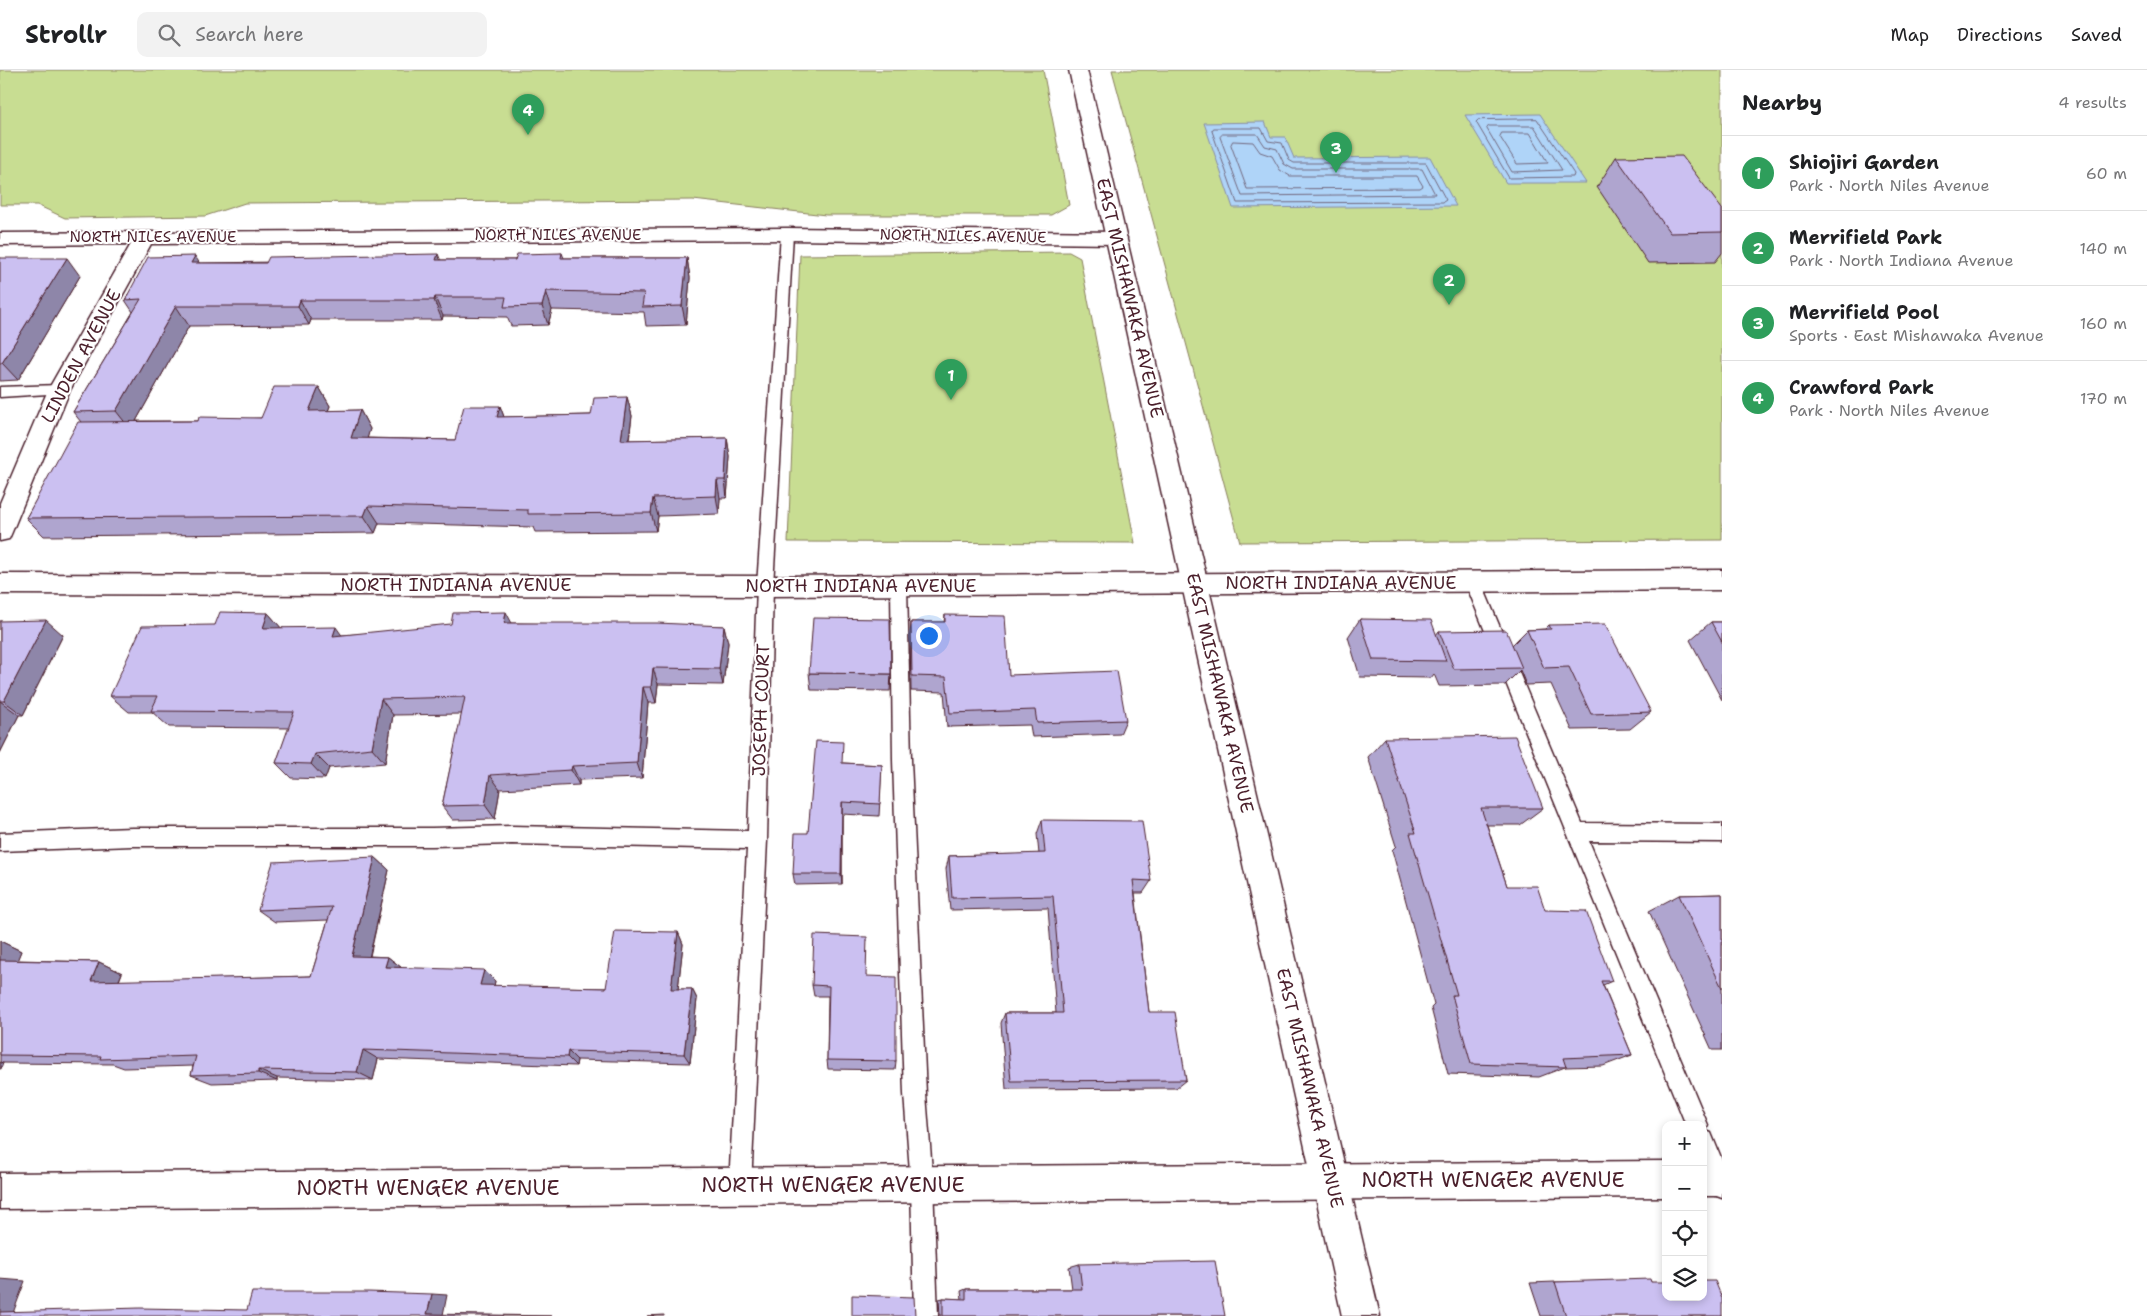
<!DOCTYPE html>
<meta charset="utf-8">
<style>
body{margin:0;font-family:"Shantell Sans",sans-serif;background:#f2f2f2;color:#202124}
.controls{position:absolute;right:15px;bottom:15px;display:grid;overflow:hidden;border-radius:10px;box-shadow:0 2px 8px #0003}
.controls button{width:45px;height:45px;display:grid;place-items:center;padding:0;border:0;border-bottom:1px solid #e0e0e0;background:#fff;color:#202124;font:25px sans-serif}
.you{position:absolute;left:928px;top:565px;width:18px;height:18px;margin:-12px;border:4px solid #fff;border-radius:50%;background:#1a73e8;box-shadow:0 0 0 8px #1a73e833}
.badge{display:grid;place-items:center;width:32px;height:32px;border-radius:50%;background:#db2777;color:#fff;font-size:16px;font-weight:700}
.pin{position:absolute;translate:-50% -41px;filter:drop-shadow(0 1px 2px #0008)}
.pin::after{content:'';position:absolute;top:26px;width:18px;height:15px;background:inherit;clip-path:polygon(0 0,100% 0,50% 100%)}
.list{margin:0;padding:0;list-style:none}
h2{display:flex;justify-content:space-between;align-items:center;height:65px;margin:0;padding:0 20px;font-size:21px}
h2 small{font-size:16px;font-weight:400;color:#757577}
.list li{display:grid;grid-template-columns:32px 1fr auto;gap:15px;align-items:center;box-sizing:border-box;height:75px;padding:0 20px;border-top:1px solid #e0e0e0}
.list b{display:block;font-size:19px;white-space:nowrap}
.list p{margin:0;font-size:16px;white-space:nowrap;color:#757577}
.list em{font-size:16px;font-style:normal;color:#757577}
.icon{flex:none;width:28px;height:28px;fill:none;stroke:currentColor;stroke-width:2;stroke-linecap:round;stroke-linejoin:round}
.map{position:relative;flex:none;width:1722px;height:1246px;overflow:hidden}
header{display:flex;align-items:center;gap:30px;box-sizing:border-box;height:70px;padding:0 25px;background:#fff;border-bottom:1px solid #e0e0e0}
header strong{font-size:24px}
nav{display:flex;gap:28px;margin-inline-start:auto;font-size:18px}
.search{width:350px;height:45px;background:#f2f2f2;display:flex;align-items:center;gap:12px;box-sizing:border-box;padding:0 18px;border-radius:10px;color:#757577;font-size:19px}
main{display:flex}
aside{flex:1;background:#fff}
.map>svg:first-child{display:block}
.green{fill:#c8dd92;stroke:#897e5e}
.water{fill:#afd4f8;stroke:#878ca6}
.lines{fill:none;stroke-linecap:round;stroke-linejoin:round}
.shore{stroke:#72677d;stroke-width:1}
.service-casing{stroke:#4a1f2b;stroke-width:3}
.minor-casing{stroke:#4a1f2b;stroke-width:3}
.tertiary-casing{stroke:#4a1f2b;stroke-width:3}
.service{fill:#fff;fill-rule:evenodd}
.minor{fill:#fff;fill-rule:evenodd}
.tertiary{fill:#fff;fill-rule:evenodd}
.wall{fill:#afa5cf;stroke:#4a1f2b}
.shaded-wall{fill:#8e86a9;stroke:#4a1f2b}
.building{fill:#cbc0f1;stroke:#4a1f2b}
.labels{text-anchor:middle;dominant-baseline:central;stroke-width:4;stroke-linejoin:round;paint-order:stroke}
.far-street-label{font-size:15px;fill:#4a1f2b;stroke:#fff}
.street-label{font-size:18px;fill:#4a1f2b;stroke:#fff}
.near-street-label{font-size:21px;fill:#4a1f2b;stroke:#fff}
</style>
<header>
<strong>Strollr</strong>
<div class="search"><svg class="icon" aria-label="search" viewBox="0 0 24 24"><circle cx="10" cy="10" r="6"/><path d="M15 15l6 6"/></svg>Search here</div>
<nav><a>Map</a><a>Directions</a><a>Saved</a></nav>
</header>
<main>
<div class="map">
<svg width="1722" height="1246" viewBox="0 0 1722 1246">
<rect width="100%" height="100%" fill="#fff"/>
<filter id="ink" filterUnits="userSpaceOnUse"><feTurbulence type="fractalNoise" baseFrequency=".02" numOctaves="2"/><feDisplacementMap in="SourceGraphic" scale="10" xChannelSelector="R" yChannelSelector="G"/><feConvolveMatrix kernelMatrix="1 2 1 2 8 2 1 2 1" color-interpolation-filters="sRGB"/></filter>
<g filter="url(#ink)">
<path class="green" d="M0,0h1043l26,135 -18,10h-225l-133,-15 -448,3 -40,13 -140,2 -28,-13h-37z
M1112,0h610v470l-482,2z
M1069,182l11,6 55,285 -347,-1 12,-287z"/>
<path class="water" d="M1540,44l46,69h-80l-41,-68z
M1265,52l6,15h14l9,21 136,-1 26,49 -223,2 -29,-85z"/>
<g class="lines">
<path class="shore" d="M1537,49l37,55 -1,3 -64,1 -33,-56 2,-2z
M1489,56h45l28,44 -50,2 -25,-43z
M1214,58h47l7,13 14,2 7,17 5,3h132l20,37 -3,2 -206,1 -25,-72z
M1502,63h28l18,30 -31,1 -17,-27z
M1223,64h34l8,12 12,3 7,15 9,5h129l13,25 -193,2 -22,-59z
M1233,71l20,1 7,10 12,4 8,14 10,6h127l6,10 -3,2 -173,1 -16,-44z"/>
<g class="service-casing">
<path id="service" d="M787,160l6,4 -20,352 -6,254 -16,346 -3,8 -8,3 -8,-3 -3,-8 18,-337 -235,-5 -80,2h-300l-132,5v-18l132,-5h300l80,-2 236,5 9,-245 24,-352z
M59,315l5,2 2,3 -2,3 -64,4v-10z
M1473,506l6,1 2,5 101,241 140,1v18l-133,-1 119,284 -2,6 5,2 11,27v38l-8,-3 -11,-26v-44h-17l-221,-543 2,-5z
M899,510l6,1 2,5 4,174 15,334 7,90 5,132h-24l-3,-132 -7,-90 -11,-334 -2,-174 2,-5z"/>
</g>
<g class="minor-casing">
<path id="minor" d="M787,158l330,4 7,2 3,4 -3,4 -7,2 -330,-4 -636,4 -81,146 -58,142 -3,7 -9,2v-38l48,-113 83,-146 -131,1v-12z
M1722,500v20l-957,6 -765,-2v-20l765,2z
M1703,1090h19v36h-19z
M1666,1091v36l-1666,12v-36z"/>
</g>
<g class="tertiary-casing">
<path id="tertiary" d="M1069,0h18l293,1246h-38z"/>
</g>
<use href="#service" class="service"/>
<use href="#minor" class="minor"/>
<use href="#tertiary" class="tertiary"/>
</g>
<path class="wall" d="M1616,87l106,52v44l-7,9 -67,1 -51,-76z
M562,183l2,5h123l3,20 -4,47 -40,1 -2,-14 -92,-2 -4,15 -37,1 -4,-9 -64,-1 -1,4h-131l-2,5 -120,1 -53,95h62l63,-3 58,-31 11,19 -2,5 32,-1 10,19 -3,9 88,2 45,-34 4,11 87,-2 36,-18 5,19 -3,24 98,-2 3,19 -3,41h-7l-1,16 -61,2 -2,15 -121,1 -2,-5 -154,-4 -4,10 -331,3 -18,-18 55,-96 -8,-10 60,-100 -8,-12 74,-37 241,-3h75z
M0,188l80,18 -62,104 -18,1z
M268,543l13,15 61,7 170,-12 212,3 4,17 -5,42 -65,-1 -2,19h-8l-6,75 -63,2v5l-79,4 -5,30 -42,1 -11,-14 20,-92 -69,1 -8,48 -56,5 -4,11 -34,-1 -15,-15 13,-35 -120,-1 -17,-15h-23l-19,-16 105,-71z
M945,545l64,60 117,45 -6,14 -88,3 -2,-12 -83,2 -3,-35 -33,-1 -1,-54 1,-15h33z
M1360,549l76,16 3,-4 73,14 15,-15 18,-1 4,-4 102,87 -21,17 -58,1 -21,-46 -25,1 -6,-15 -15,15 -66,1 -5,-12 -3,4 -71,-1 -12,-40z
M0,551l63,14 -40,80h-4l-19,38z
M1711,552h11v78l-32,-60z
M809,603l82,1 -1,17 -79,-1z
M1385,668l158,70 -23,17h-33l20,61 38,24 67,71 -9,4 29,70 -29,11 -38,1 -26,10 -91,-3 -17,-66 3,-3 -42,-155 4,-4 -28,-89z
M843,693l39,2 -3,51 -37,-2v70l-47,1 -2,-11 15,-41z
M1042,750l109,61 -8,12h-8l14,119 37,68 -10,8 -170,1 -5,-66 4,-10h51l-8,-105 -98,2 -4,-41 3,-13 90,-2 -2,-20z
M375,787l14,13 -19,86 18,1 14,11 93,13 -1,5 112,2 72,-56 5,12 -5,45h14l5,10 -7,64 -113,-3 -1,6 -198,-7 -5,21 -96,-2v3l-65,2 -21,-8 2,-9 -69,2 -11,-4 -110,-1 -3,6v-128l21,10 -4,9 82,2 23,11 -3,8 192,-5 17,-56 -53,2 -17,-12z
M1722,824v156h-10l-63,-139 30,-16z
M866,906l30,85 -1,9 -67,-1 -1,-9 1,-64h-14l-2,-11z
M1079,1194l146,52h-285l-1,-17 4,-1 19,1 -1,-8 5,-2h106l-3,-22z
M1555,1212h96l71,34h-181l-11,-33z"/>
<path class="shaded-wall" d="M438,184l8,19 -10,-13z
M195,186l12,19 -16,-12z
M67,188l13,18 -62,104 -16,-17z
M687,188l3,20 -4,47 -4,-19z
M546,221l6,19 -4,15 -6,-19z
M435,227l8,19 -1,4 -8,-20z
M300,230l11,20 -2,5 -11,-19z
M176,236l13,20 -58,104 -15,-19z
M319,317l11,19 -10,24 -11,-19z
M627,327l5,19 -6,42 -5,-18z
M500,336l7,19 -10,-8z
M360,340l10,19 -8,27 -11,-18z
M727,368l3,19 -3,41 -2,-18z
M717,410l3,18 -1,16 -3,-18z
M653,428l5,18 -2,15 -5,-18z
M368,436l11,17 -4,10 -11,-17z
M506,542l9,17 -11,-6z
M268,543l15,17 -20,-2z
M46,550l17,15 -40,80 -19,-14z
M724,556l4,17 -5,42 -4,-16z
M336,557l12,17 -15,-8z
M653,598l5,16 -2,19 -5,-16z
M643,617l5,16 -6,75 -5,-15z
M381,629l12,16 -8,48 -13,-15z
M0,631l19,14 -19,38z
M315,684l14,14 -4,11 -14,-15z
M572,696l7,14v5l-8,-15z
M490,705l10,14 -5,30 -10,-14z
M842,732v82l-1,-10z
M375,787l14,13 -22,97 -15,-11z
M678,862l5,12 -6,55 -6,-10z
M0,871l21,10 -8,20 -13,-6z
M388,887l14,11 -17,-1z
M99,892l23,11 -8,19 -23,-11z
M484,900l11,11 -3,15 -12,-11z
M692,919l5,10 -7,64 -6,-9z
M363,980l15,9 -5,21 -16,-8z
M568,981l9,9 -1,6 -9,-9z
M0,992l3,1 -2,6h-1z
M258,1000l19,8v3l-19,-8z
M0,1209l25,2 -12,32h-13z
M432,1224l15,1 -4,20 -16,-1z"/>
<path class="building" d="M1682,86l40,53v23l-52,1 -54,-76z
M562,183l-1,5h126l-5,48 -40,1 2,-14 -98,-2 -4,15 -38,1 2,-10h-71l-1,3h-134l-2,6h-122l-60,105 -43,1 68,-113 -16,1 23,-43 47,-1 -4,7h75l3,-6 169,-3 -2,6h79l2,-6z
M0,188h67l-65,105h-2z
M274,317h45l-10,24 51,-1 -9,28 104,2 9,-34h36l-3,11 94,-2 3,-17 33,-1 -6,43 106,-2 -2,42h-8l-1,16 -63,2 -2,15 -123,1v-4l-160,-4 -4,10 -338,2 52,-96 120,-1 1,-4 62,1z
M220,542l48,1 -5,15 73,-1 -3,9 118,-12 2,-11 53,-1 -2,11h153l67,3 -5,43 -66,-1 -2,19h-8l-6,76 -65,3 -1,4 -81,5 -5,30 -43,1 23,-109 -84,2 -9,49 -57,6 -4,10 -35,-1 18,-51 -143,-1 7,-15h-48l32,-70 73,-1z
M945,545l60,1 4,59 108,-4 9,49 -89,3 -2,-13 -85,3 -4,-36 -34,-1 -1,-54h34z
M813,548l77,1 1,55 -82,-1z
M1360,549l71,1 15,41 -73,-1z
M46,550l-42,81h-4v-80z
M1711,552h11v20z
M1605,554l46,88 -60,2 -22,-47 -25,1 -17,-38 24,-1 -2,-4z
M1506,560l16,38 -68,1 -15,-38z
M1515,666l28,72h-62l26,78h30l8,24 41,1 26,70h-11l31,74 -69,3 3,9 -95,-3 -19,-69h5l-47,-162h6l-31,-95z
M816,671l27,1 -1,21 40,2 -2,39 -38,-2 -1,72h-48l2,-41h13z
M1042,750l100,1 9,60 -18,-1 16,132h26l11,68 -175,1 -6,-68h58l-10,-117 -101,2 -3,-42 96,-3z
M375,787l-23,99 36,1 -3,10 99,3 -4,15 126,3 9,-57 63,1 -7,57h21l-8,65 -116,-3 -1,6 -204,-7 -6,22 -99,-2v3l-67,2 5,-19 -96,3 1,-3 -101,-1v-95l99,2 -8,19 220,-5 21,-69 -74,3 15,-48z
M1722,824v94l-43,-93z
M814,865l53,2 -1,39 30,1v84l-69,-1 2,-74 -17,-1z
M1215,1191l10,55h-282v-18l23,1v-10h116l-3,-25z
M1650,1209l1,3h15v15h37v-16h12l7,17v18h-156l-11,-34z
M252,1222h116l64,2 -5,20 125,2h-552v-4l140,-4 107,2z
M852,1225l62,2 1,19h-63z
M664,1245v1h-17z"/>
</g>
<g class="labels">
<g class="far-street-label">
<text x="558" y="165">NORTH NILES AVENUE</text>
<text transform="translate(963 166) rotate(1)">NORTH NILES AVENUE</text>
<text x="153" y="167">NORTH NILES AVENUE</text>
</g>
<g class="street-label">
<text transform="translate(1130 228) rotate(77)">EAST MISHAWAKA AVENUE</text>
<text transform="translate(81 286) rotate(-62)">LINDEN AVENUE</text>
<text x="1341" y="513">NORTH INDIANA AVENUE</text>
<text x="456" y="515">NORTH INDIANA AVENUE</text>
<text x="861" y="516">NORTH INDIANA AVENUE</text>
<text transform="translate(1220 623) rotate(77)">EAST MISHAWAKA AVENUE</text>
<text transform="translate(761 640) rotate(-88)">JOSEPH COURT</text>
<text transform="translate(1310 1018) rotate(77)">EAST MISHAWAKA AVENUE</text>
</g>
<g class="near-street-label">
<text x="1493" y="1110">NORTH WENGER AVENUE</text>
<text x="833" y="1115">NORTH WENGER AVENUE</text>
<text x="428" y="1118">NORTH WENGER AVENUE</text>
</g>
</g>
</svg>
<div class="controls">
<button>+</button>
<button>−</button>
<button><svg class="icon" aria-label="locate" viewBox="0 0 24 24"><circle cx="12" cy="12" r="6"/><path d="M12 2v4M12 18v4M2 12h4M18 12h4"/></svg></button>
<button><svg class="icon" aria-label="layers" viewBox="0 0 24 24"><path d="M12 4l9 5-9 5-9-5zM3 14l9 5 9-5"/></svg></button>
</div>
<div class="you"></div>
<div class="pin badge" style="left:951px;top:330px;background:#2e9e5b">1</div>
<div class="pin badge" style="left:1449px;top:235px;background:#2e9e5b">2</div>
<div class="pin badge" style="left:1336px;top:103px;background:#2e9e5b">3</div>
<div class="pin badge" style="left:528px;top:65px;background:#2e9e5b">4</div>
</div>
<aside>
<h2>Nearby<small>4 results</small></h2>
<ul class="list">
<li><span class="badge" style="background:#2e9e5b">1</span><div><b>Shiojiri Garden</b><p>Park · North Niles Avenue</p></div><em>60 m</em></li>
<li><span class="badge" style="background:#2e9e5b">2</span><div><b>Merrifield Park</b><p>Park · North Indiana Avenue</p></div><em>140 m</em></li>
<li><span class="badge" style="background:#2e9e5b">3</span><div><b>Merrifield Pool</b><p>Sports · East Mishawaka Avenue</p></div><em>160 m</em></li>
<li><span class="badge" style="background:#2e9e5b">4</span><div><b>Crawford Park</b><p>Park · North Niles Avenue</p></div><em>170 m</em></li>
</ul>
</aside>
</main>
